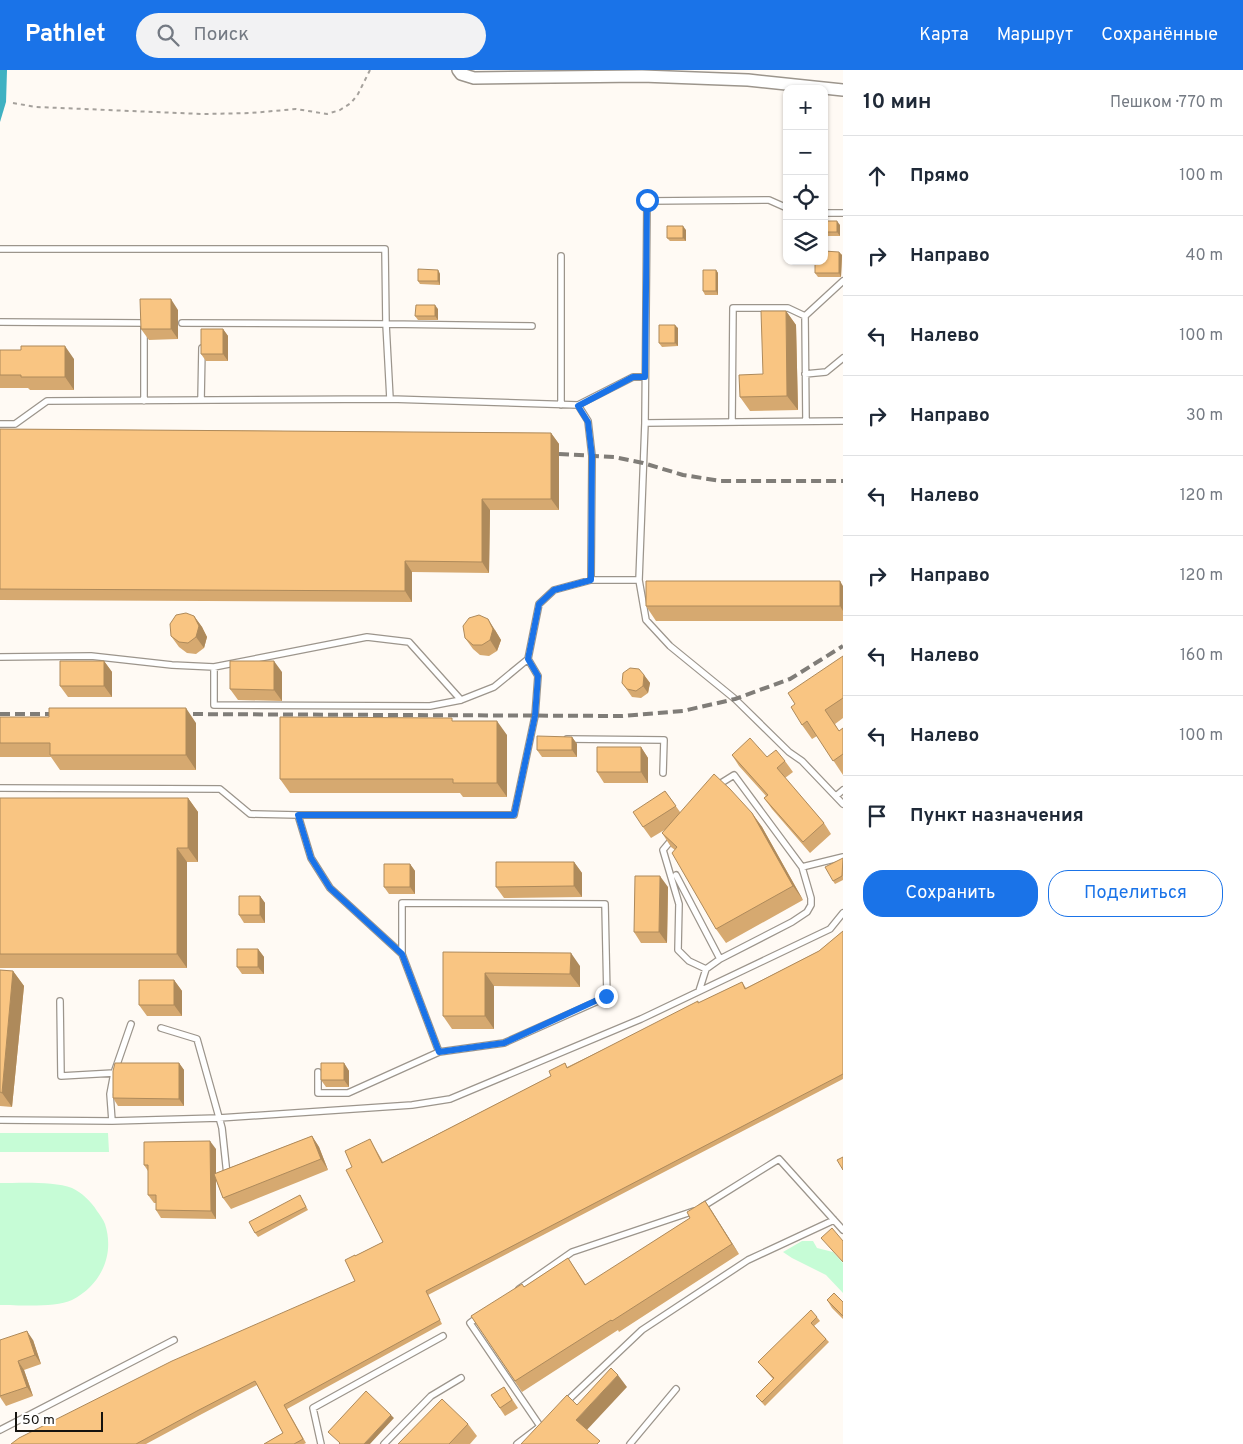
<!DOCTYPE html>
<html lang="ru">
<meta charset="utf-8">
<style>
body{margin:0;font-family:Overpass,sans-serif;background:#f2f2f3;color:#1f2937}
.controls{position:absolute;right:15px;top:15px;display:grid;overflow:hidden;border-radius:10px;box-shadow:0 1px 4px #0004}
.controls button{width:45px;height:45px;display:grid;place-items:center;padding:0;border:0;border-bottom:1px solid #e0e1e3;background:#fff;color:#1f2937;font:25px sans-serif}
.scale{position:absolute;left:15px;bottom:12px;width:88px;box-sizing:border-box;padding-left:5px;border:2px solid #15130f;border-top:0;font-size:14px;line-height:18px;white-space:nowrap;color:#15130f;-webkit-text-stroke:4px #fff;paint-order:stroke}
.stop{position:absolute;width:15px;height:15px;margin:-11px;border:4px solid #1a73e8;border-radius:50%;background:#fff}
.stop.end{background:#1a73e8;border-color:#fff;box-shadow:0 1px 5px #0008}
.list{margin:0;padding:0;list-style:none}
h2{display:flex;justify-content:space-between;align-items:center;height:65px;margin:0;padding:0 20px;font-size:21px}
h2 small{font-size:16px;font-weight:400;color:#747a83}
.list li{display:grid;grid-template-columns:32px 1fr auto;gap:15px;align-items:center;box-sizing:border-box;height:80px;padding:0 20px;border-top:1px solid #e0e1e3}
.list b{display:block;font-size:19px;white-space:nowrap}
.list em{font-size:16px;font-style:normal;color:#747a83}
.actions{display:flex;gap:10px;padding:15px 20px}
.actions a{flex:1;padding:11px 0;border:1px solid #1a73e8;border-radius:20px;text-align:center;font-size:18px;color:#1a73e8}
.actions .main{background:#1a73e8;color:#fff}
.icon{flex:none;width:28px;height:28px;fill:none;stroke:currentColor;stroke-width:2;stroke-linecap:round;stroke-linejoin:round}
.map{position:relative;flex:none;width:843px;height:1374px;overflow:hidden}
header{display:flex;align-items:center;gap:30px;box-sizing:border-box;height:70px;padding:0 25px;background:#1a73e8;color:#fff}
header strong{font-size:24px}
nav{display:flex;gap:28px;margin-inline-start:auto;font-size:18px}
.search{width:350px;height:45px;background:#f2f2f3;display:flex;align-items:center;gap:12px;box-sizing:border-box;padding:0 18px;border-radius:28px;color:#747a83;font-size:19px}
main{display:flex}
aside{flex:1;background:#fff}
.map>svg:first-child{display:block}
.green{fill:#c6fcd6}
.water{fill:#3fb1c2}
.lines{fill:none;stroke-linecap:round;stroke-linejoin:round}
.lane-casing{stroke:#9c958c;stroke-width:8}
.street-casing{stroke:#9c958c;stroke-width:14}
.path{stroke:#a5a19c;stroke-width:2;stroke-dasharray:4 4;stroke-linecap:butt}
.lane{stroke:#fff;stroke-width:5.5}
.street{stroke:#fff;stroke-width:11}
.rail{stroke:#807d78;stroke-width:4;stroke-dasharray:10 5;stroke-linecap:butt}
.wall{fill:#d6a970}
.shaded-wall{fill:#ae8a5b}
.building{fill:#f9c582;stroke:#ae8a5b}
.route{stroke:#1a73e8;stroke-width:6}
</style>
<header>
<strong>Pathlet</strong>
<div class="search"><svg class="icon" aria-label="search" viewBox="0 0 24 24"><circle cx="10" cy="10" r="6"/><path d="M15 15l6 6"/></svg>Поиск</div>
<nav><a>Карта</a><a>Маршрут</a><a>Сохранённые</a></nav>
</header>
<main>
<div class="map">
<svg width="843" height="1374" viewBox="0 0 843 1374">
<rect width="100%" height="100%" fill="#fffaf4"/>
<path class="green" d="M0,1063h108l1,19h-109z
M0,1113c20,0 54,-2 72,5 10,5 19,13 25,23 3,4 6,8 8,13 10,31 -4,61 -33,76 -17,8 -53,5 -72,5z
M802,1171h11l4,7 16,4 10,11v30l-17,-18 -34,-17 -9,-6z"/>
<path class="water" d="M0,0h7l-1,32 -6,20z"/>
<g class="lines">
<g class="lane-casing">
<path id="lane" d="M824,143h19
M0,179h385l1,75 4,75
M561,186v149
M0,252l144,1v78
M182,253l204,1 146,2
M805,304l21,-2 17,-14
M201,330l1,-52
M578,335l10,16 4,35 -1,124
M806,351l-1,-105 38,-35
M843,351l-198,2 -6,157 7,40 24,26 65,53 54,53 13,9 41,43
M732,352l1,-114h55l17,8
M645,353l2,-222 122,-1 18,8
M0,354h15l32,-23 343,-2 188,6 55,-28h12
M0,587l91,-1 81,9 42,2 153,-30 42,5 52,58
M214,597v38l216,1 31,-6 33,-13 34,-28 11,-55 15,-14 37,-10h48
M567,669l97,1 -1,33
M718,715l16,-10 68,92 41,-10
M0,718l220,1 30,25 48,1h216l21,-99 3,-40 -10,-17
M836,726l7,-6
M298,745l13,43 19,30 72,66v-51l203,1 2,93 -103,46 -65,9 -37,-98
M673,768l-10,12 16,54 -1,46 11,11 17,8
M676,805l44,84
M699,921l7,-22 14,-10 72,-37 15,-10 4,-7v-7l-9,-31
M60,931l1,75 53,-3
M161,958l36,11 25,89 5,47
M318,1002v21h30l91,-41
M0,1050l112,1 107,-3 193,-13 38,-6 191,-80 189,-90 13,-16
M112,1051l-2,-27 4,-21 17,-49
M702,1137l77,-48 64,71
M519,1219l53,-37 122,-41
M478,1247l-8,6 70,103
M565,1333l77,-73 106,-70 86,-40
M0,1360l174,-90
M321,1374l-8,-36 130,-72
M384,1374l47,-48 30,-18
M517,1374l21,-16
M630,1374l46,-55"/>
</g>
<g class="street-casing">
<path id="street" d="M458,0l3,4 13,4 168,-2 106,4 95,10"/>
</g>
<path class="path" d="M13,33l23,4 167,7 48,-1 45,-4 31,5 13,-4 11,-7 7,-9 12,-24"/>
<use href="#lane" class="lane"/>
<use href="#street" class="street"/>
<path class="rail" d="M559,384l55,3 29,6 40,12 38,6h122
M0,644h63
M178,644l444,2 61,-5 52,-12 55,-20 53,-33"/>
</g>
<path class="wall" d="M824,151l16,4v11h-16z
M686,160v11h-16l-3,-3z
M839,182l3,3 -1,22h-23l-3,-4z
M438,200l2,4v11l-20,-1 -2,-3z
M716,200l2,3v22h-13l-2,-4z
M438,239v11h-20l-3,-4z
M178,240v29l-29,1 -8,-11z
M786,241l10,14 2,85 -48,1 -10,-14 23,-23z
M678,258v18l-16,1 -3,-4z
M223,259l5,7v25h-22l-5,-7z
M0,280l74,9v31h-44l-2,-2h-28z
M0,359l551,4 8,11v66h-69l-1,63 -77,-1v30l-412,-2z
M843,516v35h-187l-10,-15z
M194,546l8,11 5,10 -3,11 -8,6 -9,-1 -8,-6 -8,-11z
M495,560l6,10 -4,11 -8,5 -9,-1 -7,-6 -8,-11z
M843,586v62l-8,6 4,7 4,-3v47l-26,-39 -5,3 -10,-14 -7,-21z
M104,591l8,11v25h-44l-8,-11z
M282,602v29l-44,-1 -8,-11z
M644,605l6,8 -2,10 -7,5 -9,-1 -10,-14z
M0,647l196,6v47h-136l-9,-13h-51z
M454,651l53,14v62h-44l-3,-4h-170l-10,-14z
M572,667l5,7v13h-35l-5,-7z
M641,677l7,11v25h-44l-7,-11z
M732,685l35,2 18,4 8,11 -8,6 39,45 7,11 -21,19 -38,-44 -8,-11 2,-2 -27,-30z
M665,721l15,21 72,1 10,14 41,73 -77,43 -10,-14 -41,-79 -4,-3 -9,-14 4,-4 -15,9 -8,-11z
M0,728h188l10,14v50h-11v106h-187z
M843,788v22l-8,4 -2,-3z
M574,792l8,11v24l-78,1 -8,-11z
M410,794l5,7v23h-26l-5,-7z
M668,817l-1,56h-26l-7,-11z
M260,826l5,7v20h-21l-5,-8z
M843,861v148l-415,216 14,29 -155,85 19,34 -2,1h-40l19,-11 -26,-48 -57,30 -54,29h-135l344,-163v-25l28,-14 -31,-75 18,-28 13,23 168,-86 14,-13 2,4 175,-85 4,6 73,-37z
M258,879l6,8v17h-22l-5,-7z
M443,882l137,14v21l-86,-1v43h-42l-9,-13z
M0,900l13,1 11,15 -12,121 -12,-1z
M174,910l8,11v25h-35l-8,-11z
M179,993l5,7v36h-66l-5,-8z
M344,993l5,8v16h-23l-5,-7z
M312,1066l7,11 9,23 -97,39 -8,-11 -7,-18v39l-55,-1 -5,-8v-7h-2l-6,-8v-24l-4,-6 72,-16v24z
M300,1125l8,15 -50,27 -3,-4z
M705,1131l34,53 -120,78 -1,-2 -96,62 -51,-76 53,-29 44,-29 18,27 104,-67z
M827,1230l16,2v17l-11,-11z
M817,1247l3,4 -6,5 15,16 -64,64 -9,-10 17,-17 -15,-17z
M0,1270h33l8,24 -17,6 9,26 -27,10 -6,-9z
M504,1317l14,21 -13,8 -14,-21z
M468,1354l9,12 -7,8h-72z"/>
<path class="shaded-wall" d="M837,151l3,4v11l-3,-4z
M683,156l3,4v11l-3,-3z
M839,182l3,3 -1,22 -2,-4z
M438,200l2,4v11l-2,-4z
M716,200l2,3v22l-2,-4z
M171,229l7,11v29l-7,-10z
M435,235l3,4v11l-3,-4z
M786,241l10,14 2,85 -11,-14z
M675,255l3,3v18l-3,-3z
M223,259l5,7v25l-5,-7z
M65,276l9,13v31l-9,-13z
M551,363l8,11v66l-8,-11z
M482,429l8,11 -1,63 -7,-11z
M405,491l7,11v30l-7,-11z
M840,511l3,5v25l-3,-5z
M194,546l8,11 5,10 -3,11 -8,-11z
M488,549l7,11 6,10 -4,11 -7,-11z
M104,591l8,11v25l-8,-11z
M274,591l8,11v29l-8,-11z
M644,605l6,8 -2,10 -5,-7z
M186,638l10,15v47l-10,-15z
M497,651l10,14v62l-10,-14z
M572,667l5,7v13l-5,-7z
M641,677l7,11v25l-7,-11z
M188,728l10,14v50l-10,-14z
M752,743l10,14 41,73 -10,-14z
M177,778l10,14v106l-10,-14z
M574,792l8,11v24l-8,-11z
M410,794l5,7v23l-5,-7z
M660,806l8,11 -1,56 -8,-11z
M260,826l5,7v20l-5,-8z
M258,879l6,8v17l-6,-7z
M571,883l9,13v21l-10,-13z
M13,901l11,15 -12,121 -10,-14z
M485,903l9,13v43l-9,-13z
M174,910l8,11v25l-8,-11z
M179,993l5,7v36l-5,-7z
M344,993l5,8v16l-5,-7z
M312,1066l7,11 9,23 -7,-11z
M210,1071l6,8v70l-5,-8z
M705,1131l7,10 27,43 -7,-10z
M27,1261l6,9 8,24 -6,-9z
M18,1291l6,9 9,26 -6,-9z
M618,1305l9,12 -42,45 -9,-12z
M391,1345l3,3 -24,26h-6z"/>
<path class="building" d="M824,151h13v11h-13z
M667,156h16v12h-16z
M824,181l15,1v21h-24v-12h9z
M418,199l20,1v11h-20z
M703,200h13v21h-13z
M140,229h31v30h-30z
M416,235h19v11h-20z
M761,241h25l1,85 -47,1 -1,-22 24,-1z
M659,255h16v18h-16z
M201,259h22v25h-22z
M21,276h44v31h-44v-2h-21v-25h21z
M0,359l551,4v66h-69v63l-77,-1v30l-405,-2z
M646,511h194v25h-194z
M186,543l8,3 5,10 -3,11 -8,6 -9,-1 -8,-6 -1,-12 6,-9z
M479,545l9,4 5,10 -3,11 -8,5h-9l-8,-7 -2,-12 6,-8z
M843,586v42l-18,12 14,21 4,-3v26l-10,7 -26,-40 -5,4 -11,-18 4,-3 -7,-11z
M60,591h44v25h-44z
M230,591h44v29l-44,-1z
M630,598l9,1 5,6 -1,11 -7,5 -9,-2 -5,-6 1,-10z
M49,638h137v47h-136v-12h-50v-26h49z
M280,647l172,1v3h45v62h-44v-4h-173z
M537,666l35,1v13h-35z
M750,668l17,19 9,-7 9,11 -8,7 47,55 -21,19 -39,-44 4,-3 -36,-40z
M597,677h44v25h-44z
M714,704l16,15 22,24 41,73 -77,43 -44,-76 5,-6 -15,-14z
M665,721l11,15 -33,21 -10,-15z
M0,728h188v50h-11v106h-177z
M843,788l-1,18 -9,5 -8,-14z
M496,792h78v24l-78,1z
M384,794h26v23h-26z
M635,806h25l-1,56h-25z
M239,826h21v19h-21z
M843,861v143l-417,217 14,29 -156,85 19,34 -9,5h-30l19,-11 -28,-52 -58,30 -61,33h-125l8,-6 153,-77 183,-80 -10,-21 10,-5v1l28,-14 -37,-72 6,-3 -7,-16 25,-12 12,24 169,-87 -2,-5 16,-8 2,5 131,-67v2l44,-21 3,7 74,-38z
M237,879h21v18h-21z
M443,882l128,1 -1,21 -85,-1v43h-42z
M0,900l13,1 -11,122 -2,-1z
M139,910h35v25h-35z
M115,993h64v36l-66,-1v-27z
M321,993h23v17h-23z
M312,1066l9,23 -98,39 -9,-24z
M210,1071l1,70 -55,-1v-15h-8v-30h-4v-23z
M843,1087v13l-6,-10z
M300,1125l6,12 -51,26 -6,-11z
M705,1131l27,43 -120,77 -1,-1 -96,61 -44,-65 51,-32 2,3 44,-29 17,27 105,-67 -3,-6z
M832,1158l11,13v21l-22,-24z
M834,1223l9,9v14l-16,-16z
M811,1240l6,7 -6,6 15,16 -64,63 -6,-6 18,-18 -16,-16z
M27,1261l8,24 -17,6 9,26 -27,9v-56z
M611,1298l7,7 -42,45 24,21 -3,3h-76l46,-49 10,10z
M504,1317l8,13 -12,8 -9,-13z
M366,1321l25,24 -27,29h-25l1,-1 -12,-11z
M442,1329l26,25 -19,20h-51z"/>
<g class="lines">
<path class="route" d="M606,926l-102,47 -65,9 -37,-98 -72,-66 -19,-30 -13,-43h216l21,-99 3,-40 -10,-17 11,-55 15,-14 37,-10 1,-124 -4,-34 -10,-16 55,-29h12l2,-177"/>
</g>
</svg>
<div class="controls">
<button>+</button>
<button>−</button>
<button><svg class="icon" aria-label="locate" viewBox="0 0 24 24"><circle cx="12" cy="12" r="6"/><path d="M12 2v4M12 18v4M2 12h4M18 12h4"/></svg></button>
<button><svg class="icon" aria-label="layers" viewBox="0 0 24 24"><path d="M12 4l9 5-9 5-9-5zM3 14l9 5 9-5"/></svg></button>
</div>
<div class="scale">50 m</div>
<div class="stop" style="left:647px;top:130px"></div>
<div class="stop end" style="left:606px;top:926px"></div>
</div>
<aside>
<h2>10 мин<small>Пешком · 770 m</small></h2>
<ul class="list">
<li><svg class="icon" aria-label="ahead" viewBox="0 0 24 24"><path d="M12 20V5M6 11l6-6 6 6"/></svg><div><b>Прямо</b></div><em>100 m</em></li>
<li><svg class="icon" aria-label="right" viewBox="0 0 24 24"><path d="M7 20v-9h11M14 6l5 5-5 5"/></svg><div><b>Направо</b></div><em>40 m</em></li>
<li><svg class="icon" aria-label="left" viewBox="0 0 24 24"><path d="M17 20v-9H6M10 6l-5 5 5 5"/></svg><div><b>Налево</b></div><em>100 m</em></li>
<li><svg class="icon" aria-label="right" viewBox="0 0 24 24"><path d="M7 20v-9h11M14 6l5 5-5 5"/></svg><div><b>Направо</b></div><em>30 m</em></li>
<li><svg class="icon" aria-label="left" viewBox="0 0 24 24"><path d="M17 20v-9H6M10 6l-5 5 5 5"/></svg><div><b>Налево</b></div><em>120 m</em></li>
<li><svg class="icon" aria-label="right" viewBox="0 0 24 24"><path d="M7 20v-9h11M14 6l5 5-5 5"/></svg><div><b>Направо</b></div><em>120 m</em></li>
<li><svg class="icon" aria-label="left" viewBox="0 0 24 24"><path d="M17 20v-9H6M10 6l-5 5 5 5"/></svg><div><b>Налево</b></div><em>160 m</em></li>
<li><svg class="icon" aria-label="left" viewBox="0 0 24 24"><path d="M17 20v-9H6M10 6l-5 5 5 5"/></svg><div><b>Налево</b></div><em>100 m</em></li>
<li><svg class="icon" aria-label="arrive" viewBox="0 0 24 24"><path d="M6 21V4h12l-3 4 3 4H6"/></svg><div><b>Пункт назначения</b></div></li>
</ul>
<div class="actions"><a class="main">Сохранить</a><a>Поделиться</a></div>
</aside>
</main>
